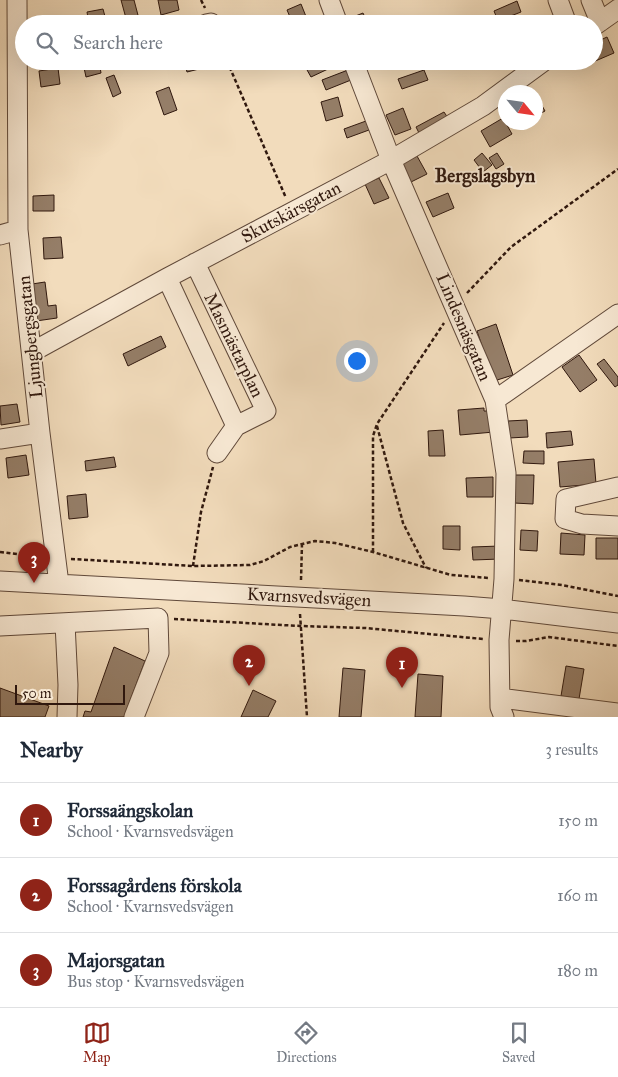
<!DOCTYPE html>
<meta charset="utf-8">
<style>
body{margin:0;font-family:"IM FELL Great Primer",serif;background:#f6f6f7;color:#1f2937}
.compass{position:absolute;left:498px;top:85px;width:45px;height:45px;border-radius:50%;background:#fff;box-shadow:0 5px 20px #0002;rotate:119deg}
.scale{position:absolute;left:15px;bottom:12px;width:110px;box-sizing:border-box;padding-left:5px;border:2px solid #30180e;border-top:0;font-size:14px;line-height:18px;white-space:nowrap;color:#30180e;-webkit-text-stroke:4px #f7e8d3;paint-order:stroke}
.you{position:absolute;left:356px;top:360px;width:18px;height:18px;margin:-12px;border:4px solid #fff;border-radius:50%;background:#1a73e8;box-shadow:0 0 0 8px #1a73e833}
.badge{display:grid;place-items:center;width:32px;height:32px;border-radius:50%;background:#8f2418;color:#fff;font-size:16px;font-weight:700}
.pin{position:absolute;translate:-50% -41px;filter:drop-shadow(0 1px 2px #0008)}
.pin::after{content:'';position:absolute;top:26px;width:18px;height:15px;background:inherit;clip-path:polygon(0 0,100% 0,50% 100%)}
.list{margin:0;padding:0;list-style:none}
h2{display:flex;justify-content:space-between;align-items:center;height:65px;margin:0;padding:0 20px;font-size:21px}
h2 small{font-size:16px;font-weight:400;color:#747a83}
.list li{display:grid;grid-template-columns:32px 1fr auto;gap:15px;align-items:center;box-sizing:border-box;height:75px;padding:0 20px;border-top:1px solid #e0e1e3}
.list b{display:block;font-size:19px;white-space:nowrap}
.list p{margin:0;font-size:16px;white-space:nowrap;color:#747a83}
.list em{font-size:16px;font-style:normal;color:#747a83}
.icon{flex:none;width:28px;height:28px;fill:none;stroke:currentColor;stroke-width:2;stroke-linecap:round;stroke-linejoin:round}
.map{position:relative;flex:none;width:618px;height:717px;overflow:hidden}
.search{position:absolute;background:#fff;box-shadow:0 5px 20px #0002;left:15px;right:15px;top:15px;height:55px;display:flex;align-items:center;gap:12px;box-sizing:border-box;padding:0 18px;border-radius:28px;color:#747a83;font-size:19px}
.sheet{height:290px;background:#fff}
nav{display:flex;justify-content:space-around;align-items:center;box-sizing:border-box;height:70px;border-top:1px solid #e0e1e3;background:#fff;font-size:14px;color:#747a83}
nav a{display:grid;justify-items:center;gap:2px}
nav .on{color:#8f2418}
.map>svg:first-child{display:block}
.building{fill:#957e68;stroke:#30180e}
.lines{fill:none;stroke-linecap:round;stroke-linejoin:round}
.minor-casing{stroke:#60493a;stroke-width:21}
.path{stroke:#30180e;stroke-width:2.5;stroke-dasharray:4 2.5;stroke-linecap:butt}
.minor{stroke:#f7e8d3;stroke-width:19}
.labels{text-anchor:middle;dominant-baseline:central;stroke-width:4;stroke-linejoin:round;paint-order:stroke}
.street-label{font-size:18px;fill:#30180e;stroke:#f7e8d3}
.neighbourhood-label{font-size:19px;font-weight:bold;fill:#30180e;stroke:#f7e8d3}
</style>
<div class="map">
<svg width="618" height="717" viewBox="0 0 618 717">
<rect width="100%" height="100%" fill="#f2dcbc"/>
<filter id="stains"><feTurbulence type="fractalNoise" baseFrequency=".004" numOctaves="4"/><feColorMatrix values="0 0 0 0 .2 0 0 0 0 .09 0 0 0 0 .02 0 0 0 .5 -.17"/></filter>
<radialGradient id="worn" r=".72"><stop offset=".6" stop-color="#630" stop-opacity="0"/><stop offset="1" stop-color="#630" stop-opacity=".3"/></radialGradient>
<path class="building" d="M121,0h13l5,19 -12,3z
M158,0h19l2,10 -18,5z
M517,1l4,11 -23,9 -4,-10z
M301,4l8,20h-16l-6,-14z
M103,9l4,15h-18l-2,-12z
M363,13l5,11h-18l-2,-5z
M65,16v8h-18l-1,-6z
M607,37l7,16 -35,15 -3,-7h18v-18z
M90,61h9l2,12 -15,4 -3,-14z
M127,61h19l1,5 -19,3z
M175,61h22l2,8 -12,3 -3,-11 -9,3z
M302,61h22l4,8 -17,8z
M58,68l2,16 -19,3 -2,-16z
M348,70l3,10 -25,10 -4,-10z
M424,70l4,10 -26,9 -4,-10z
M114,75l7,18 -8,4 -7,-19z
M169,87l8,23 -13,5 -8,-23z
M536,95l9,16 -9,5z
M338,97l5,19 -17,5 -5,-19z
M403,108l8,21 -16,6 -9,-20z
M444,112l6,9 -29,16 -5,-10z
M503,118l9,16 -22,13 -9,-16z
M366,121l3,9 -22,8 -3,-9z
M482,153l10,12 -9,7 -9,-12z
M497,153l7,11 -8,5 -7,-11z
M417,156l10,18 -18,9 -9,-18z
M379,178l10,20 -15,6 -9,-20z
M448,193l6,15 -21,9 -7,-15z
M54,195v16h-21v-15z
M61,237l2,21 -19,1 -1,-21z
M45,282l3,24 8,-1 1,13 -21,3 -4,-37z
M496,324l17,51 -19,6 -17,-50z
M161,336l5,11 -38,19 -5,-12z
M579,355l18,25 -17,12 -18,-25z
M604,359l14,18v8l-3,2 -18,-23z
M17,404l3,18 -19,3 -1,-19z
M484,408v3h8l2,21 -34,3 -2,-25z
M527,420l1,17 -19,1 -1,-17z
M443,430l2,26h-16l-1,-25z
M571,431l2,14 -26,3 -1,-15z
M524,451h20v13l-21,-1z
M26,455l3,20 -21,3 -2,-20z
M114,457l2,10 -30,4 -1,-10z
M594,459l2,25 -36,3 -2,-25z
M515,475h19l-1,29 -19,-1z
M493,477v20h-26l-1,-19z
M86,494l2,23 -19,2 -2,-23z
M443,526h17v24l-17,-1z
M521,530l17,1 -1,20 -17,-1z
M561,533l24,2 -1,20 -24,-1z
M596,538h22v21h-22z
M500,546v13l-27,1 -1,-13z
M114,647l31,14 -21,56h-41l2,-6 6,1z
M566,666l18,3 -5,30 -18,-3z
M343,668l22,2 -4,47h-22z
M418,674l25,2 -2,41h-26z
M0,688l49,18 -4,11h-45z
M253,690l23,11 -8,16h-27z"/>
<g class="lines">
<g class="minor-casing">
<path id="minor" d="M17,0l1,230 22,203 19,151
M329,0l9,24
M558,0l9,24
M591,0l9,22
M206,24l5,-1
M594,26l24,-17
M353,61l38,99 104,240 11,73 -2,106 -5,61 1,67 4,10
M0,235l18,-5
M167,278l69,148 30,-15 -71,-148
M32,352l135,-74 224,-118 92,-54 61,-45
M495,400l123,-86
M0,439l40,-6
M217,453l19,-27
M618,487l-52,12 -1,20 17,5 36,2
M0,581l464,25 38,3 116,14
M65,623l3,62 -1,32
M0,626l158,-8 1,35 -25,64
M500,698l118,15"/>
</g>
<path class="path" d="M201,0l4,8
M227,61l59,137
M467,293l44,-46 107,-78
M377,426l26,97 23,45
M0,552l41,5
M373,552v-116l4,-12 67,-101
M71,559l122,7 57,-1 14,-4 26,-14 25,-6 20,2 38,9 78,23 38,3
M193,566l8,-54 12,-45
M301,580l1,-36
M519,580l43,5 56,11
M300,614l7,103
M174,619l126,7 65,2 118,11
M516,641h10l23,-4 69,9"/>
<use href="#minor" class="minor"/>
</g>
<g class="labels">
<g class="street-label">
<text transform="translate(291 212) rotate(-28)">Skutskärsgatan</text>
<text transform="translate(464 327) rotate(67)">Lindesnäsgatan</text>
<text transform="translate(30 337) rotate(-96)">Ljungbergsgatan</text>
<text transform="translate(234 345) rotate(64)">Masmästarplan</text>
<text transform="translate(309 597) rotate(3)">Kvarnsvedsvägen</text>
</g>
<g class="neighbourhood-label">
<text x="485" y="175">Bergslagsbyn</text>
</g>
</g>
<rect width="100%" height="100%" filter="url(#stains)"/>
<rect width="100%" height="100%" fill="url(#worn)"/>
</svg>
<svg class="compass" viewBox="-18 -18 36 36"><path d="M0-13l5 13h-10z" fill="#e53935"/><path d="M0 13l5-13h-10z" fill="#747a83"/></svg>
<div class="scale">50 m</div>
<div class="you"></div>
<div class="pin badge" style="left:402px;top:688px">1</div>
<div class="pin badge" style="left:249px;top:686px">2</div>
<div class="pin badge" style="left:34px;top:583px">3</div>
<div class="search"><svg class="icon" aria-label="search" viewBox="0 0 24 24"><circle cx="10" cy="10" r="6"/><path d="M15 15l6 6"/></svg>Search here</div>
</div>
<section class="sheet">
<h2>Nearby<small>3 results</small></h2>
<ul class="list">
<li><span class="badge">1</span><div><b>Forssaängskolan</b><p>School · Kvarnsvedsvägen</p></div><em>150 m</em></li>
<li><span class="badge">2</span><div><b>Forssagårdens förskola</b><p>School · Kvarnsvedsvägen</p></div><em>160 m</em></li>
<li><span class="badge">3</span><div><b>Majorsgatan</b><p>Bus stop · Kvarnsvedsvägen</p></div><em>180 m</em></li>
</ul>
</section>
<nav>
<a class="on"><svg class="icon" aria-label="map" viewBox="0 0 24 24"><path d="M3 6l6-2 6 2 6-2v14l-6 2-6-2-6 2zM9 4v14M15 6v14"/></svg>Map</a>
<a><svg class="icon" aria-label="directions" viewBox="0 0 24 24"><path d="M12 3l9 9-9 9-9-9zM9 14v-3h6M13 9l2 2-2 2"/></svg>Directions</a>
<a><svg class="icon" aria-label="saved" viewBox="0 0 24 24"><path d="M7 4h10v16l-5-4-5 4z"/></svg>Saved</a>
</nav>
